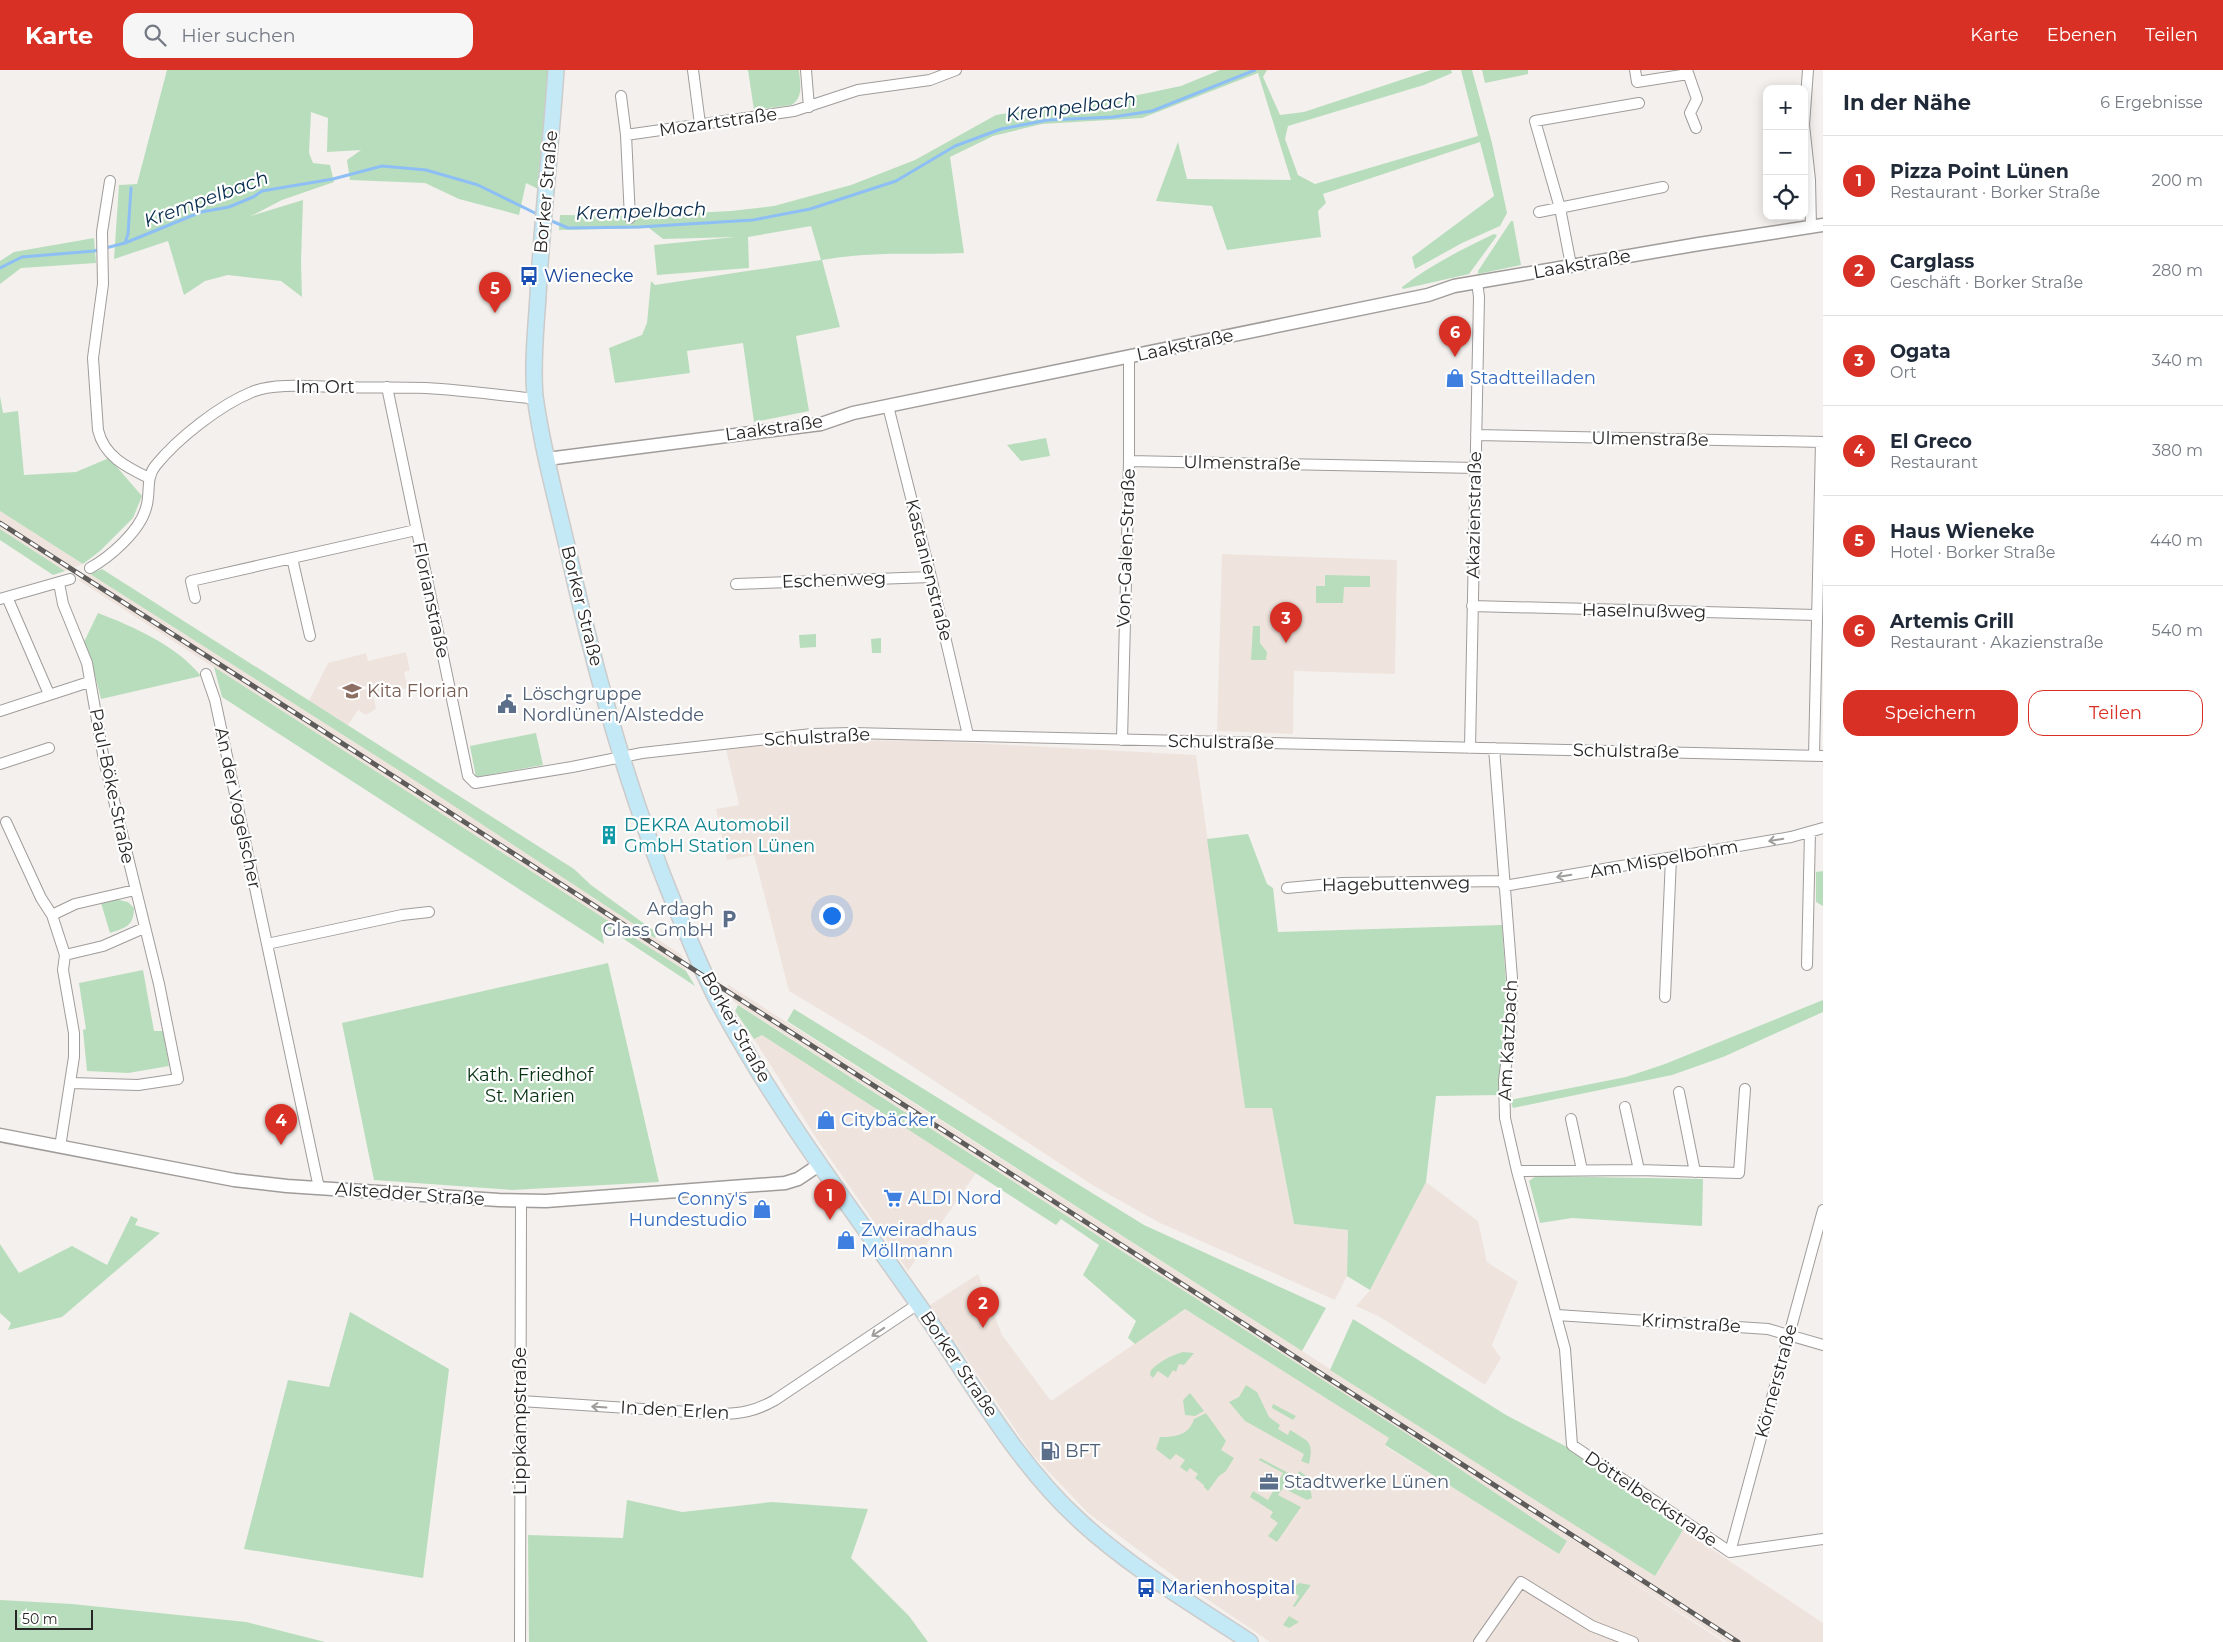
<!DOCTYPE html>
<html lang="de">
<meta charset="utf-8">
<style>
body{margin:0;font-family:Montserrat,sans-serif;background:#f6f6f7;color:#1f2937}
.controls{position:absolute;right:15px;top:15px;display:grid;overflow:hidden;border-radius:10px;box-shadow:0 2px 12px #0003}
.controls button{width:45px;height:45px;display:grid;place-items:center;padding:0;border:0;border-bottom:1px solid #e0e1e3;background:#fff;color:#1f2937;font:25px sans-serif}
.scale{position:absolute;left:15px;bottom:12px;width:78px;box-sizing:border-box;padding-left:5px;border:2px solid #292726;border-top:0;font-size:14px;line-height:18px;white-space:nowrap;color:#292726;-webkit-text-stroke:4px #fff;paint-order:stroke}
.you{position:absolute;left:831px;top:845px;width:18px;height:18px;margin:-12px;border:4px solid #fff;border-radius:50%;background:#1a73e8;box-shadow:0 0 0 8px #1a73e833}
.badge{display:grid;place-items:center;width:32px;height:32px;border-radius:50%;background:#d93025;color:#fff;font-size:16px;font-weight:700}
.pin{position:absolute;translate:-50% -41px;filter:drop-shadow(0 1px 2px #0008)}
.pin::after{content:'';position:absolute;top:26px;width:18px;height:15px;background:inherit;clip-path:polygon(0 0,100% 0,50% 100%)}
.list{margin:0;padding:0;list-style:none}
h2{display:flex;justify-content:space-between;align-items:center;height:65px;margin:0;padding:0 20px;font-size:21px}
h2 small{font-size:16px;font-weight:400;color:#747a83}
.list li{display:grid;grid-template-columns:32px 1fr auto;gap:15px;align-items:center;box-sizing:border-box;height:90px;padding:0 20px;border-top:1px solid #e0e1e3}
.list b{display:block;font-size:19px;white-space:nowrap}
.list p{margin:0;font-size:16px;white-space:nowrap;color:#747a83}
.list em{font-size:16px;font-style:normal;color:#747a83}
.actions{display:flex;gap:10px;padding:15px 20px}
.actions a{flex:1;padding:11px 0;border:1px solid #d93025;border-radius:15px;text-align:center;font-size:18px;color:#d93025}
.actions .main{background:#d93025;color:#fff}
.icon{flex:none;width:28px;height:28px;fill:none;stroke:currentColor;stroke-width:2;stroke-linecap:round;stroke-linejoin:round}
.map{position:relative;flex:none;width:1823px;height:1572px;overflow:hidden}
header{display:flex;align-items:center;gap:30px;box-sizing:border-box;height:70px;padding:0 25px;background:#d93025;color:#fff}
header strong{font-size:24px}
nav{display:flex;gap:28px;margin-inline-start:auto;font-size:18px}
.search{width:350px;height:45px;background:#f6f6f7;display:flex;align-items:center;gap:12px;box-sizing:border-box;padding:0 18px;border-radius:15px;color:#747a83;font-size:19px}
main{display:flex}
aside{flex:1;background:#fff}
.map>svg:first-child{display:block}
.built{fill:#efe4dd}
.green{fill:#b8ddbc}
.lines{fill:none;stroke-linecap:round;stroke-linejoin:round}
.stream{stroke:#8dbff5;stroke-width:3}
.minor-casing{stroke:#a09c9a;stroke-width:12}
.tertiary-casing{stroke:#a09c9a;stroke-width:15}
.primary-casing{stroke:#cccbcb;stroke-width:18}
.minor{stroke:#fff;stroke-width:10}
.tertiary{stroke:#fff;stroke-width:12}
.primary{stroke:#c3e9f6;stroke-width:15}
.rail-casing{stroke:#5e5c5a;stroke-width:5}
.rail{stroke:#fff;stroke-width:3;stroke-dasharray:9;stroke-linecap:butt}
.oneway{stroke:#9f9e9d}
.labels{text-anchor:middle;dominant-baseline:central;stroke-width:4.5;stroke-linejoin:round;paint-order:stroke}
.street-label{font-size:18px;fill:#292726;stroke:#fff}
.transit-label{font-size:18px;fill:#164399;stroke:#fff;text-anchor:start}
.shop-label{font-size:18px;fill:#366cbe;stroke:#fff;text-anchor:start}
.education-label{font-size:18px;fill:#785e54;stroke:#fff;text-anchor:start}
.service-label{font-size:18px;fill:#4e5e75;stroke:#fff;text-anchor:start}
.culture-label{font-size:18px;fill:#0d838f;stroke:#fff;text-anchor:start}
.park-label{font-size:18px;fill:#073313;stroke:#fff}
.water-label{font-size:19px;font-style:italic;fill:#092d4f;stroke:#fff}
</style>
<header>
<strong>Karte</strong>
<div class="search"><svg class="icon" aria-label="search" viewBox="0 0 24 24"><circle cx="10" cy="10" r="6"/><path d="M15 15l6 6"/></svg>Hier suchen</div>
<nav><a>Karte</a><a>Ebenen</a><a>Teilen</a></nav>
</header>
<main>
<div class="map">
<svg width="1823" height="1572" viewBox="0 0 1823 1572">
<rect width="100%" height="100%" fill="#f4f0ed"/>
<path class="built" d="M0,441l83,53 -18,7 -65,-42z
M1222,484l175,6 -2,114 -101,-3 -1,63 -76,-3z
M90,504l338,215 254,166 4,16 -608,-391z
M406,582l4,18 -6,2 4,16 -35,7 3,14 -10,6 -8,-5 -10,15 -39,-24 19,-38 38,-10 2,8z
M845,670l92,1 259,14 49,353 27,-1 22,117 54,6 -1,46 -12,24 -175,-77 -66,-37 -205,-135 -100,-60 -35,-136 -27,5 -11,-51 23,-4 -13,-56 47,-7z
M727,914l928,592 28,-46 140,93v19h-96l-125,-79 122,79h-454l-88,-60 -94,-69 -56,-59 -102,-149 48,-31 24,61 49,66 134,-92 204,129 -4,8 174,107 8,-12 -261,-172 -572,-367z
M762,964l214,139 -68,98 -90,-130 -64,-102z
M1426,1112l52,39 9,41 31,20 -26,63 9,13 -16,27 -105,-68 -24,-11 14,-16z"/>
<path class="green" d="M167,0h389l-10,123 -20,-10 -7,32 -60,-16 -34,-16 -75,-3 -3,-20 14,-10 -34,2 1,-34 -17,-6 -2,41 4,10 17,2 4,17 -52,18 -31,16 52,-16 -2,62 1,35 -21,-16 -53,-6 -23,6 -21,14 -16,-54 -54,18 5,-74 18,-1z
M748,0h51c1,13 5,28 -8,35l-37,5z
M1220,0h47l-4,7 17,38 24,-3 127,-42h20l1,3 -28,12 -136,41 -3,13 13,36 17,9 163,-48 -17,-66h11l20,73 15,70 -7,13 -38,17 -47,26 -3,-12 82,-61 -14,-54 -157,52 3,9 -8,8 3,26 -94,13 -15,-44 -56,-5 22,-59 9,37 104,1 -33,-107 -116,45 -100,6 -49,12 -43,21 14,96c-48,2 -95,-2 -142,7l18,67 -44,9 13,75 -55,11 -11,-79 -56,8 3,22 -75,10 -6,-35 33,-13 5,-12 4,-42 4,4 166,-25 -10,-34 -63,11 1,31 -92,7 -3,-30 81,-8 -72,2 -14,-11 -90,2 1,-15 75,1 96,-5 43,-5 77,-21 64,-25 81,-45 67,-11 51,-4 67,-14z
M1482,0h46v4l-43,9z
M1511,151h2l8,44 -43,9v-3z
M1494,164l3,1 -1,2 -27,37 -66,15 -1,-2c29,-22 60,-38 92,-53z
M94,168l2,25 -75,5 -21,16v-23l14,-9z
M0,326l3,17 15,-2 6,64 52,-3 33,-14 33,38 -9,22 -33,33 -17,13 -83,-53z
M1046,368l4,18 -29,5 -14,-16z
M0,459l65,42 -12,4 -53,-35z
M102,499l472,300 17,16 66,48 -2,5 -227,-149 -338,-215z
M1325,505l45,1v11h-26l-1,16h-27v-17h9z
M98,543c36,14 78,32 103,63l-100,23 -8,-32 -10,-23z
M1253,556h7v17l7,9 -1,8h-15z
M816,564v13l-16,1 -1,-13z
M881,568v15h-9l-1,-14z
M214,597l472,304 9,15 -94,-62 3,20 -382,-247z
M536,663l7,32 -67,12 -6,-31z
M1248,764l19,50 6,4 5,44 224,-7 4,59 -6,111 -64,1 -10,86 -56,108 -23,-14 1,-46 -54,-6 -22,-116h-27l-38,-269z
M1823,801v35l-7,-4v-30z
M115,829l13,3 6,6c0,18 -9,20 -24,25l-9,-30z
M608,893l51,219 -147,8 -138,-10 -32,-157z
M143,900l11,61h9l6,35 -41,7 -41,-2 -4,-41 3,-1 -7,-46z
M1823,930v12l-100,45 -51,18 -159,33 -3,-8 116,-23 39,-13z
M738,935l677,434 152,102 -8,13 -174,-109 4,-7 -204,-129 -50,35 -7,-6 8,-17 -53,-46 16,-30 -38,-26 -5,6 -294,-190 -8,4 -19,-28z
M794,939l350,216 182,83 -24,43 -515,-330z
M1536,1106l167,3 -1,47 -130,-8 -32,5 -11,-42z
M131,1146l7,3 -3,6 25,8 -98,84 -54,13 3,-7 -11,-10v-69l19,29 53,-27 35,19z
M350,1242l99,57 -26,209 -179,-29 44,-169 41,7z
M1353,1249l153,96 61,32 116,83 -28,46 -325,-206z
M1183,1282l11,1 -10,12 -5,-1 -3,8 -3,-2 -5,8 -10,-7 -5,7 -3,-3 1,-5c9,-9 19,-14 32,-18z
M1246,1315l11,7 12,25 11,8 -2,4 10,6 2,-5c19,12 24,11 19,34l-8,-3 3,-7 -59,-33 -16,-19 10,-5z
M1190,1323l14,18 -9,5 -10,-1 -2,-15z
M1273,1334l23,12 -3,4 -21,-12z
M1206,1343l20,28 -5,9 13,8 -8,13 -7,5 -11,15 -4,-4v-2l-9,-7 3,-4 -8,-6 -3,4 -7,-5 5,-7 -9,-6 -6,6 -14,-11 4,-12c16,0 29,-2 34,-18z
M1260,1388l36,19 3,-6 9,6 4,21 -5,2 -24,-12 -5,7 23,12 -24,35 -9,-6 10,-13 -8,-6 3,-5 -23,-15 3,-6 15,9 15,-27 -24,-13z
M627,1430l55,12 90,-10 96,7 -17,49 58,58 19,26h-399l-1,-107 95,3z
M1299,1513l12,2 -16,22 -2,-1 6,-10 -8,-6z
M0,1530l72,4 174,18 79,20h-325z
M1289,1546l10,6 -10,6 -6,-3z"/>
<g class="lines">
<path class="stream" d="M547,149l21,9 71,-1 114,-7 57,-11 86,-28 59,-35 46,-17 47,-9 65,-3 39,-6 103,-41
M125,173l3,-9 3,-46
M0,198l22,-11 72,-6 31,-8 76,-31 28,-5 24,-10 9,-6 71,-12 49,-13 44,4 52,15 61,30"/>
<g class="minor-casing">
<path id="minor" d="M693,0l7,54
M806,0l3,37
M1635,0l2,12 51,-8
M1687,0l10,29 -7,14 6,15
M1808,0l-4,55 6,55 1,47
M621,26l5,39 168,-24 64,-21 72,-10 26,-10
M626,65l4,83
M110,111l-8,51 1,52 -10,74 5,72c6,26 28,37 51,48
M1539,142l124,-25
M1571,195l-11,-57 -25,-87 104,-18
M387,317l81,389 7,7 97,-16 70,-14 170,-19 40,-1 971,23
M888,336l43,171 37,158
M1476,365l347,7
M1129,391l347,7
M292,488l18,78
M90,498c20,-11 50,-37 56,-60 5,-15 -1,-30 10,-43 22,-27 64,-60 96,-73 23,-10 66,-5 91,-5 28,1 55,0 83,1 37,2 73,7 110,11
M59,513l4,21 24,59 17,97 55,224 19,95 -40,6 -67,-2
M736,514l195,-7
M7,527l42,97
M195,528l-4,-17 225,-51
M0,529l70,-20
M1472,536l344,9
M206,604l9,26 104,488
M0,641l89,-29
M1122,670l7,-279v-105
M1470,678l9,-451 -2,-15
M1494,678l18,230 -1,50 -7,52 1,38 12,53 48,178 7,96 158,107
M1814,686l7,-314
M0,694l49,-16
M6,752l35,76 11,17 13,40 -2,15 11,63v24l-14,90
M1504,816l287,-49 32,-9
M1287,818l55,-5 162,-2
M52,845l23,-11 60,-14
M267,874l135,-29 27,-3
M65,885l38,-9 41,-18
M1807,895l3,-133
M1665,927l6,-139
M1679,1022l16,80
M1625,1037l14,63
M1571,1049l11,51
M1517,1101l122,-1 100,3 6,-84
M1557,1245l211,14 55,16
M521,1331l198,13c21,0 37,-3 56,-14l143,-96
M1730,1482l93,-342
M1730,1482l93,-13
M520,1572l1,-441
M1479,1572l42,-60 71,44 41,16"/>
</g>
<g class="tertiary-casing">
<path id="tertiary" d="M547,389l274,-35 32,-11 575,-118 26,-9 245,-42 124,-19
M0,1065l234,45 53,6 212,14 47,1 239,-18 13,-4 21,-14"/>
</g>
<g class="primary-casing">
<path id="primary" d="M556,0c-5,75 -14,151 -18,226 -2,33 -6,67 -3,100 7,53 22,106 34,159 28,127 63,252 115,372 12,27 23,56 38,82 57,104 128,198 196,295 51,73 95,156 162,217 51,47 112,83 170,121"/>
</g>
<use href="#minor" class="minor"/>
<use href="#tertiary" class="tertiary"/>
<use href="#primary" class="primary"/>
<g class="rail-casing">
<path id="rail" d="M0,453l1738,1119"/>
</g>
<use href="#rail" class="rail"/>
</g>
<defs><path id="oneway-shaft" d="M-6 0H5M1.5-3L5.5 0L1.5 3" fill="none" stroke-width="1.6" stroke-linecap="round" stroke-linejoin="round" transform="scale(1.25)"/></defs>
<g class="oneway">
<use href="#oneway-shaft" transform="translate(1776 770) rotate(170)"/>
<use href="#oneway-shaft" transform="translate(1564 806) rotate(170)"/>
<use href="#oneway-shaft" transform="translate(878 1262) rotate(146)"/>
<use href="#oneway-shaft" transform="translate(599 1337) rotate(-176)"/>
</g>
<defs>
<g id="bus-bare" transform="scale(1.5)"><path d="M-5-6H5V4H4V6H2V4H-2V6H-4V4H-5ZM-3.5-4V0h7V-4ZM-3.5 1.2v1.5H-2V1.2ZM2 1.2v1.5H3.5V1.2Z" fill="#1a4fb4" stroke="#fff" stroke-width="2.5" paint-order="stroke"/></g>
<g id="shop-bare" transform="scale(1.5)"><path d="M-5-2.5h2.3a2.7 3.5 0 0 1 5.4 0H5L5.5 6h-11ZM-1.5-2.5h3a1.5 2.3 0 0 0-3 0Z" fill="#3f7fe0" stroke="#fff" stroke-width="2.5" paint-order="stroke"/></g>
<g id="school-bare" transform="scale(1.5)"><path d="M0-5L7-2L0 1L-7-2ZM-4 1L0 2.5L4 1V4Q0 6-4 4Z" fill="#8d6e63" stroke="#fff" stroke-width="2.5" paint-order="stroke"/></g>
<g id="civic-bare" transform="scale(1.5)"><path d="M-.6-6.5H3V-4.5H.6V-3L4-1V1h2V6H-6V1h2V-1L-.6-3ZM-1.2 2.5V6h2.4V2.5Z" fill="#5c6f8a" stroke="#fff" stroke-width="2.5" paint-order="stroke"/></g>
<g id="building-bare" transform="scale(1.5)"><path d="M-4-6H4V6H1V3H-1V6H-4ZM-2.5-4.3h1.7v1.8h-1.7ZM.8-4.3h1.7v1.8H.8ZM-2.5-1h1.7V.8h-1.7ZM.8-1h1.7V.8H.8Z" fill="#0f9aa8" stroke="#fff" stroke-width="2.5" paint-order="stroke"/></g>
<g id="parking-bare" transform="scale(1.5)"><path d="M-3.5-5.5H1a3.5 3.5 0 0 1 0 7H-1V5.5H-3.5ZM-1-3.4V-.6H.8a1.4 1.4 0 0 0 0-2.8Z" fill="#5c6f8a" stroke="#fff" stroke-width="2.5" paint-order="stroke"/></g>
<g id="supermarket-bare" transform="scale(1.5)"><path d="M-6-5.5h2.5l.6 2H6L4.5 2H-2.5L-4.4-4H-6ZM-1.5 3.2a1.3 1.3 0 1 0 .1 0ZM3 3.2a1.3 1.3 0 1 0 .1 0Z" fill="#3f7fe0" stroke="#fff" stroke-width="2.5" paint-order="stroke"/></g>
<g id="fuel-bare" transform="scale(1.5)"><path d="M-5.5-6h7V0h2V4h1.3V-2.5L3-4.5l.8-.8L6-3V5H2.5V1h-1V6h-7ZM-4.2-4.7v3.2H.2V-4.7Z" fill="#5c6f8a" stroke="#fff" stroke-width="2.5" paint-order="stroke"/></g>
<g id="office-bare" transform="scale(1.5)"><path d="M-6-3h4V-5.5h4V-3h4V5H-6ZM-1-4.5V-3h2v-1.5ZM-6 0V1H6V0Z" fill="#5c6f8a" stroke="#fff" stroke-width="2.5" paint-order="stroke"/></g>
</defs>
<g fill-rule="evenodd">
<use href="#bus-bare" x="529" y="206"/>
<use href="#shop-bare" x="1455" y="308"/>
<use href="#school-bare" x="352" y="621"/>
<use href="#civic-bare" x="507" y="634"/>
<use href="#building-bare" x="609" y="765"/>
<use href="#parking-bare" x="729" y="849"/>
<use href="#shop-bare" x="826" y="1050"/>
<use href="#supermarket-bare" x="893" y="1128"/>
<use href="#shop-bare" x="762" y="1139"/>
<use href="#shop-bare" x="846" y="1170"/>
<use href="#fuel-bare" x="1050" y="1381"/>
<use href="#office-bare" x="1269" y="1412"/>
<use href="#bus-bare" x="1146" y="1518"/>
</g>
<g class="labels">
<g class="street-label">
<text transform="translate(718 52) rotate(-8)">Mozartstraße</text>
<text transform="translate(546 122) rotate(-85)">Borker Straße</text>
<text transform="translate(1582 194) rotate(-10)">Laakstraße</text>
<text transform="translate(1185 275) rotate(-12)">Laakstraße</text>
<text x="325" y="317">Im Ort</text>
<text transform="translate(774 358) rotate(-8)">Laakstraße</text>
<text transform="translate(1650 369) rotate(1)">Ulmenstraße</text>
<text transform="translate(1242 393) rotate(1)">Ulmenstraße</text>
<text transform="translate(1474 445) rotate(-89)">Akazienstraße</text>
<text transform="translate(1126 478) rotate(-88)">Von-Galen-Straße</text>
<text transform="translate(929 500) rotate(76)">Kastanienstraße</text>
<text transform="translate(834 510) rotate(-2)">Eschenweg</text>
<text transform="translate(431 530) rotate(78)">Florianstraße</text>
<text transform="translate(582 536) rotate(76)">Borker Straße</text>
<text transform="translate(1644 541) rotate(1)">Haselnußweg</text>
<text transform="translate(817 667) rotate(-3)">Schulstraße</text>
<text transform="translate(1221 672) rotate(1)">Schulstraße</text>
<text transform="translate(1626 681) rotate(1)">Schulstraße</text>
<text transform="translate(112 716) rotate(78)">Paul-Böke-Straße</text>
<text transform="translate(238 738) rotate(78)">An der Vogelscher</text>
<text transform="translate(1664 789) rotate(-10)">Am Mispelbohm</text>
<text transform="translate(1396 814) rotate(-1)">Hagebuttenweg</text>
<text transform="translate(736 957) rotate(61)">Borker Straße</text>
<text transform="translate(1508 970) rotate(-87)">Am Katzbach</text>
<text transform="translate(410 1124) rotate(4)">Alstedder Straße</text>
<text transform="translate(1691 1253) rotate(4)">Krimstraße</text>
<text transform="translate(959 1294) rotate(56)">Borker Straße</text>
<text transform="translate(1776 1311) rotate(-75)">Körnerstraße</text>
<text transform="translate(675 1340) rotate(3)">In den Erlen</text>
<text transform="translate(520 1351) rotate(-90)">Lippkampstraße</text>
<text transform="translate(1651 1429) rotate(34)">Döttelbeckstraße</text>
</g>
<g class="transit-label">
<text x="544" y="206">Wienecke</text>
<text x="1161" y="1518">Marienhospital</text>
</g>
<g class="shop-label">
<text x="1470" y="308">Stadtteilladen</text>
<text x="841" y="1050">Citybäcker</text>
<text x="908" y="1128">ALDI Nord</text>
<text x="747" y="1129" text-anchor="end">Conny's<tspan x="747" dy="21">Hundestudio</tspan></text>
<text x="861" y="1160">Zweiradhaus<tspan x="861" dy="21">Möllmann</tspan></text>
</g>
<g class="education-label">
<text x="367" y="621">Kita Florian</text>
</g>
<g class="service-label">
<text x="522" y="624">Löschgruppe<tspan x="522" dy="21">Nordlünen/Alstedde</tspan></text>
<text x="714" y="839" text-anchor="end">Ardagh<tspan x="714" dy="21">Glass GmbH</tspan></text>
<text x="1065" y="1381">BFT</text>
<text x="1284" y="1412">Stadtwerke Lünen</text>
</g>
<g class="culture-label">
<text x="624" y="755">DEKRA Automobil<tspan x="624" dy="21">GmbH Station Lünen</tspan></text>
</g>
<g class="park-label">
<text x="530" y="1005">Kath. Friedhof<tspan x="530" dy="21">St. Marien</tspan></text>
</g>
<g class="water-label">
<text transform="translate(1071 37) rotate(-7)">Krempelbach</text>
<text transform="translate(206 129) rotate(-20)">Krempelbach</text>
<text transform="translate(641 141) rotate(-2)">Krempelbach</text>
</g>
</g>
</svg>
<div class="controls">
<button>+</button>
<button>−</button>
<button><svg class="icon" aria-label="locate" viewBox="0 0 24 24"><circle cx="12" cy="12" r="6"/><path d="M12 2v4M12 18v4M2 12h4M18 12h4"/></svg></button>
</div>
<div class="scale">50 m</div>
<div class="you"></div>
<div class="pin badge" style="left:830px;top:1150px">1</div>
<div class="pin badge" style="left:983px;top:1258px">2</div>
<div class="pin badge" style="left:1286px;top:573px">3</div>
<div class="pin badge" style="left:281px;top:1075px">4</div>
<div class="pin badge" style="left:495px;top:243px">5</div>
<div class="pin badge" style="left:1455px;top:287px">6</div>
</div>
<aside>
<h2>In der Nähe<small>6 Ergebnisse</small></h2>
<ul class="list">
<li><span class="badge">1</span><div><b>Pizza Point Lünen</b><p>Restaurant · Borker Straße</p></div><em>200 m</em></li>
<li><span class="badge">2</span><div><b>Carglass</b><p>Geschäft · Borker Straße</p></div><em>280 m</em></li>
<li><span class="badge">3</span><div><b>Ogata</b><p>Ort</p></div><em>340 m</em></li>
<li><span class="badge">4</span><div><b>El Greco</b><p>Restaurant</p></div><em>380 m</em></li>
<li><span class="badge">5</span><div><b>Haus Wieneke</b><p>Hotel · Borker Straße</p></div><em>440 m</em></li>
<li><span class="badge">6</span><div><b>Artemis Grill</b><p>Restaurant · Akazienstraße</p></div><em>540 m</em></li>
</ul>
<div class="actions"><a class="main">Speichern</a><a>Teilen</a></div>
</aside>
</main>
